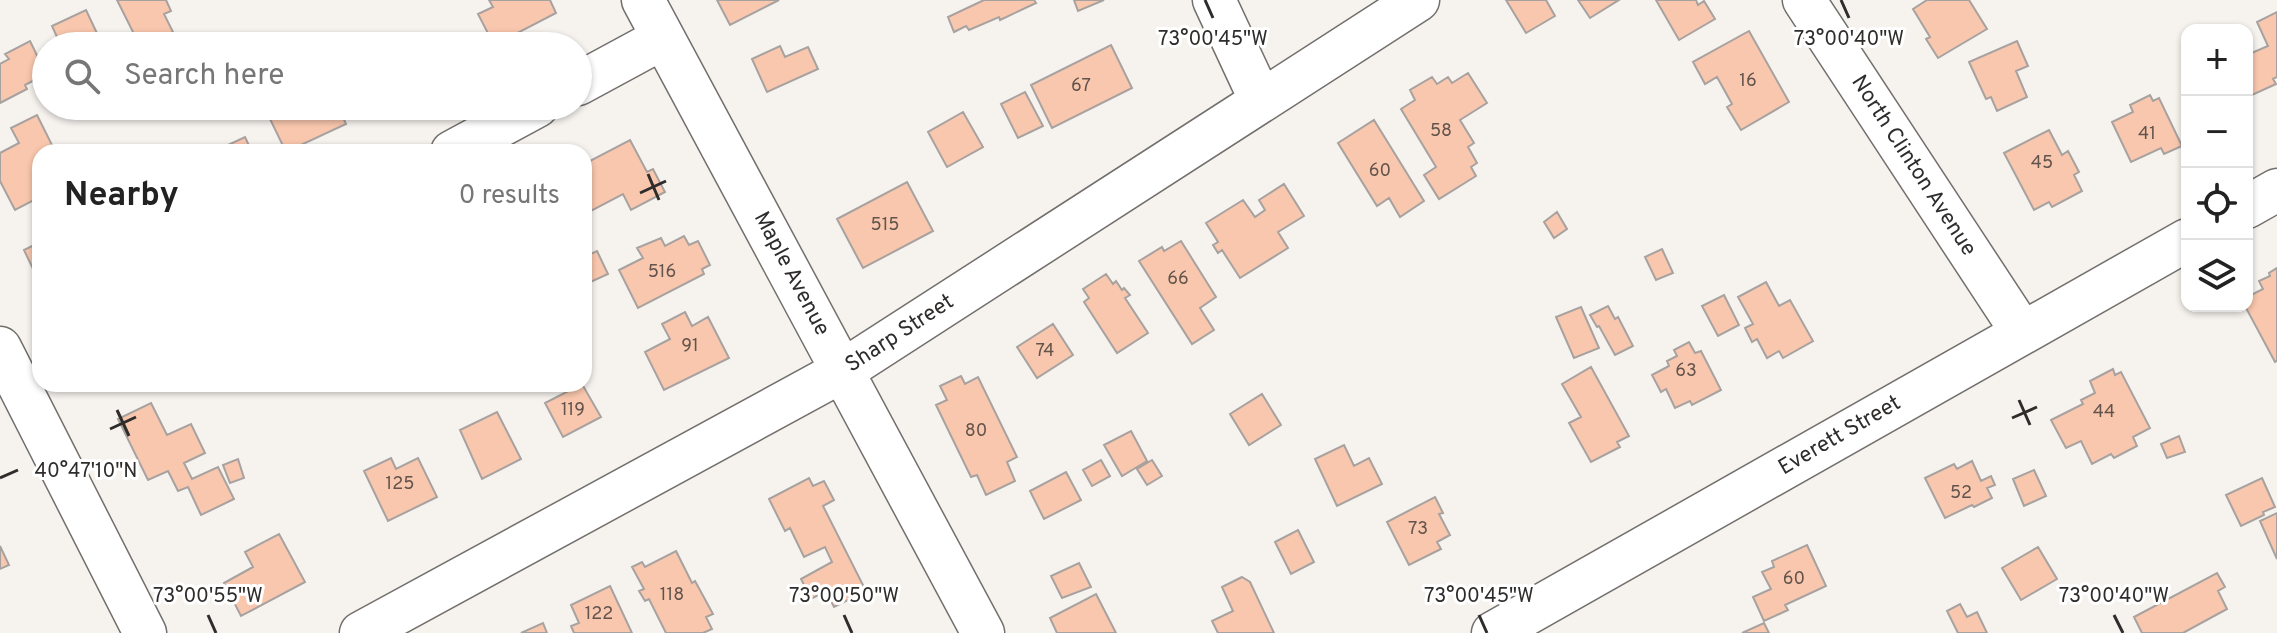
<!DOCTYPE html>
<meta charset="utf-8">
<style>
body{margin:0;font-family:Overpass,sans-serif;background:#f6f6f6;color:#222}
.controls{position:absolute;right:24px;top:24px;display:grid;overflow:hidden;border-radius:16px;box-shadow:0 2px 6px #0004}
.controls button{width:72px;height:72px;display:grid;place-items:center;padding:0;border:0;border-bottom:2px solid #e0e0e0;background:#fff;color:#222;font:40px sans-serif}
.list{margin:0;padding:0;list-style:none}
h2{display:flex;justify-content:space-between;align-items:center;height:104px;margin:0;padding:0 32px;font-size:34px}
h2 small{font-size:26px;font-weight:400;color:#767676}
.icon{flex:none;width:44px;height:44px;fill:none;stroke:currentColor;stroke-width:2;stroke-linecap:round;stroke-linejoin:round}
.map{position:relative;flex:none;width:2277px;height:633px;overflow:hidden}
.search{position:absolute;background:#fff;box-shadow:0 2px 6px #0004;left:32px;top:32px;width:560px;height:88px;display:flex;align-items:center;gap:20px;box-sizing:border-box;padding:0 28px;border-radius:44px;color:#767676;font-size:30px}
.panel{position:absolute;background:#fff;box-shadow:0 2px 6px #0004;left:32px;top:144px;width:560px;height:248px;border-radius:24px}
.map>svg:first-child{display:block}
.building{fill:#f9c7ad;stroke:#a7a2a0;stroke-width:2}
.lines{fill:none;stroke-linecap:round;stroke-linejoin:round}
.minor-casing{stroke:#726f6c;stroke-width:45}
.minor{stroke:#fff;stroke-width:42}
.ticks{fill:none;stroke:#2f2d2c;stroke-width:3}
.labels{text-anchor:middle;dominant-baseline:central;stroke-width:6;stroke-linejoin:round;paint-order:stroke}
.number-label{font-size:18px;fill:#62544c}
.street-label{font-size:22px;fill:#2f2d2c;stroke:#fff}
.ticks-label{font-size:20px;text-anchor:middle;fill:#2f2d2c;stroke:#fff;stroke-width:6;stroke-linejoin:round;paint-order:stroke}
</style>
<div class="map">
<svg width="2277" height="633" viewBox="0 0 2277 633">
<rect width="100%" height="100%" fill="#f6f3ef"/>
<path class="building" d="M117,0h49l5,11 -7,3 9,18 -29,14h-4z
M489,0h61l6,13 -62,32 -16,-31 15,-7z
M717,0h62l-49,25z
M984,0h50l2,3 -36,17 -1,-3 -30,13 -3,-4 -12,6 -6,-15z
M1074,0h30l-26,11z
M1506,0h40l9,16 -29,17z
M1578,0h41l-29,18z
M1656,0h40l2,5 6,-4 11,18 -36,21z
M1927,0h42l18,29 -49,29 -12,-19 4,-2 -17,-28z
M86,10l17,36h-42l-9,-20z
M2277,12v65l-4,2 3,5 -24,11 -5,-10v-30l21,-9 -11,-24z
M1749,31l40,71 -48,28 -14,-23 5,-3 -15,-27 -12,7 -12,-22z
M30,41l16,33 -21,11 2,4 -27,14v-39l9,-5 -4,-5z
M2017,41l11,25 -12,5 11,26 -30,14 -6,-14 -5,2 -17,-37z
M1111,45l21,43 -80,40 -21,-43z
M780,46l5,11 23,-10 10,22 -51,23 -15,-33z
M1468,73l19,30 -27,17 14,23 -6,4 9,16 -6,4 5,9 -37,23 -15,-24 12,-8 -35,-58 14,-9 -5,-10 22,-13 5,7 11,-7 4,6z
M1025,92l18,34 -25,12 -17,-34z
M2150,95l3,6 6,-3 23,48 -18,8 -3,-6 -30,14 -19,-40 21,-10 -3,-7z
M296,106h42l8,18 -60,28 -16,-33z
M963,112l20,35 -36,20 -19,-35z
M37,115l17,34 -5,3h-9v5l-4,2 4,7v31l-25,13 -15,-29v-28l19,-10 -8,-15z
M1374,120l50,81 -24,16 -11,-19 -12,8 -39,-63z
M2049,130l13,25 6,-4 11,21 -5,3 8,16 -30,16 -3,-5 -15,8 -30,-57z
M245,137l7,15h-39z
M630,140l17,32 6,-3 12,23 -34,18 -8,-16 -36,19 -3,-5v-44z
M907,182l26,49 -70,37 -26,-49z
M1284,184l20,32 -26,16 10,16 -48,30 -18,-28 -4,3 -5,-8 5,-3 -12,-19 37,-23 12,17 10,-7 -6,-10z
M1557,212l10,17 -13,9 -10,-16z
M684,236l5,9 9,-4 12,24 -8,4 2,5 -66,34 -19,-38 24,-12 -6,-10 24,-10 4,8z
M1181,241l35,56 -16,11 14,22 -22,14 -53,-83 23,-14 2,4z
M40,242v29l-5,2 -11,-23z
M1662,249l11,24 -17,7 -11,-23z
M597,251l11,23 -24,11v-28z
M2277,268v93l-2,1 -30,-56h2v-9l16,-8 -4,-8 11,-5 -1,-3z
M1106,274l7,10 3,-3 6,9 2,-2 6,7 -5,3 23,35 -31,20 -33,-51 5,-4 -6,-9z
M1766,282l13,24 11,-6 23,41 -30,17 -4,-7 -12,7 -10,-19 -5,3 -7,-14 8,-4 -15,-27z
M1724,295l15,30 -21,11 -16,-30z
M1608,306l7,13 3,-2 15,29 -18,9 -16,-29 -2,1 -7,-12z
M1581,307l18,41 -25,10 -18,-41z
M685,312l7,14 16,-9 21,41 -65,32 -19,-38 25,-13 -8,-15z
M1053,324l20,31 -36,23 -20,-31z
M1689,342l6,11 6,-2 20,39 -29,15 -2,-4 -15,7 -9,-19 -5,3 -9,-17 17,-9 -2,-5 10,-5 -3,-6z
M1591,367l38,69 -12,6 3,5 -29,15 -22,-39 12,-6 -19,-33z
M2113,369l2,6 6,-3 29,56 -17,9 4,9 -23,12 -3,-4 -19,10 -11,-23 -15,7 -15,-28 32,-16 -2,-4 14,-7 -5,-12z
M961,376l4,8 13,-7 39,80 -10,5 8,19 -29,14 -9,-20 -6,2 -35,-72 11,-5 -7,-14z
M582,384l19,33 -38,20 -18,-34z
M1262,394l19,31 -32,20 -19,-31z
M151,403l16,32 24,-11 14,29 -21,10 8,16 26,-12 16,32 -33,16 -13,-28 -10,4 -10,-20 -20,9 -30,-61z
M497,412l24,47 -39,20 -22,-49z
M1131,431l16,30 -25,15 -18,-31z
M2179,436l6,16 -18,6 -6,-14z
M1344,445l10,21 15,-8 13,26 -45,22 -22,-47z
M391,458l5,11 22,-11 19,39 -49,24 -24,-50z
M238,459l6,19 -14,5 -7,-18z
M1101,460l9,16 -18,10 -9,-16z
M1152,460l10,16 -15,9 -10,-16z
M1972,461l9,20 10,-5 4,9 -8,3 5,10 -18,9 -2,-2 -27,13 -20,-40 29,-14 3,5z
M2034,470l12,26 -22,10 -11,-27z
M1066,472l15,28 -37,19 -14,-28z
M809,478l4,8 11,-5 10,19 -11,6 43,85 -32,16 -8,-16 -15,8 -10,-20 31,-17 -7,-15 -21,10 -14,-29 -5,3 -16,-32z
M2262,478l13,29 -12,5 1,3 -23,11 -15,-31z
M1435,497l8,16 -4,1 11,21 -13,7 4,7 -32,16 -22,-43z
M2277,513v46l-17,-38z
M1298,530l16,32 -23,12 -16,-32z
M279,534l26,48 -64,34 -17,-33 29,-16 -8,-15z
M1807,545l19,41 -41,19 3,5 -24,11 -11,-24 18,-8 -9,-17 12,-5 -2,-6z
M0,546l9,19 -9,4z
M2038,547l19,32 -36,21 -19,-32z
M676,551l16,32 3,-2 18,33 -7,3 6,12 -9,4h-37l-17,-34 -4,2 -6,-10 5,-2 -12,-22 10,-5 3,5z
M1079,563l12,24 -29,11 -11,-22z
M2217,573l8,14 -7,4 9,18 -44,24h-41l-8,-16z
M1242,577l8,5 24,51h-56l-6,-12 21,-10 -11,-24z
M610,586l22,47h-58l-3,-7 8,-3 -8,-18z
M1096,594l20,39h-59l-7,-15z
M1960,604l7,13 10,-5 10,21h-29l-11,-22z
M543,623l4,10h-26z
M1764,623l5,10h-27z"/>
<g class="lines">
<g class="minor-casing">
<path id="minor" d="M643,0l340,633
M1214,0l47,101
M1804,0l218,332
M578,84l85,-46
M452,152l85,-46
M2247,207l30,-17
M0,348l145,285
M361,633l483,-263 574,-370
M1493,633l694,-393"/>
</g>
<use href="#minor" class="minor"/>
</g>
<path class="ticks" d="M1205,0l8,18M1841,0l8,18M648,174l11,26M640,193l26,-12M2019,400l11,25M117,410l12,26M2012,418l25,-11M110,429l26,-12M0,478l18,-8M208,615l8,18M844,615l8,18M1479,615l8,18M2114,615l9,18"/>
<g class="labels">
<g class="number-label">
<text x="1748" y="81">16</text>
<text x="1081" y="86">67</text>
<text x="1441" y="131">58</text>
<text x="2147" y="134">41</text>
<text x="2042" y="163">45</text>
<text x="1380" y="171">60</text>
<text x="885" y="225">515</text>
<text x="662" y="272">516</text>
<text x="1178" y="279">66</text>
<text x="690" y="346">91</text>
<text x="1045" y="351">74</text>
<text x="1686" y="371">63</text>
<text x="573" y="410">119</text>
<text x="2104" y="412">44</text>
<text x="976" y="431">80</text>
<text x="400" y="484">125</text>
<text x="1961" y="493">52</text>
<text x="1418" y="529">73</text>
<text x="1794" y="579">60</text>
<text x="672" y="595">118</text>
<text x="599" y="614">122</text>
</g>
<g class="street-label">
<text transform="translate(1913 166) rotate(57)">North Clinton Avenue</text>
<text transform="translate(791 274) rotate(62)">Maple Avenue</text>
<text transform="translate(900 334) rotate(-33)">Sharp Street</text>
<text transform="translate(1840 436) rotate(-30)">Everett Street</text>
</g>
</g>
<g class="ticks-label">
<text x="1213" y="45">73°00'45"W</text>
<text x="1849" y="45">73°00'40"W</text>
<text x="86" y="477">40°47'10"N</text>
<text x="208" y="602">73°00'55"W</text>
<text x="844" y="602">73°00'50"W</text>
<text x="1479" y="602">73°00'45"W</text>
<text x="2114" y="602">73°00'40"W</text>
</g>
</svg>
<div class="controls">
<button>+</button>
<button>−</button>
<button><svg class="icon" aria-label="locate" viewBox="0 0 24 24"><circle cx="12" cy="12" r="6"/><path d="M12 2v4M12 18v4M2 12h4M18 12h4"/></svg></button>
<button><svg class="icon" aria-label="layers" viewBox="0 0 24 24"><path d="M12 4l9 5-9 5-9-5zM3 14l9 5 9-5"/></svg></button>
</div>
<div class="search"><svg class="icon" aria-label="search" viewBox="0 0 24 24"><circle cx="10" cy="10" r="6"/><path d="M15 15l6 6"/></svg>Search here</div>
<section class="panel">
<h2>Nearby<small>0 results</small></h2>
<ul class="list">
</ul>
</section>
</div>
